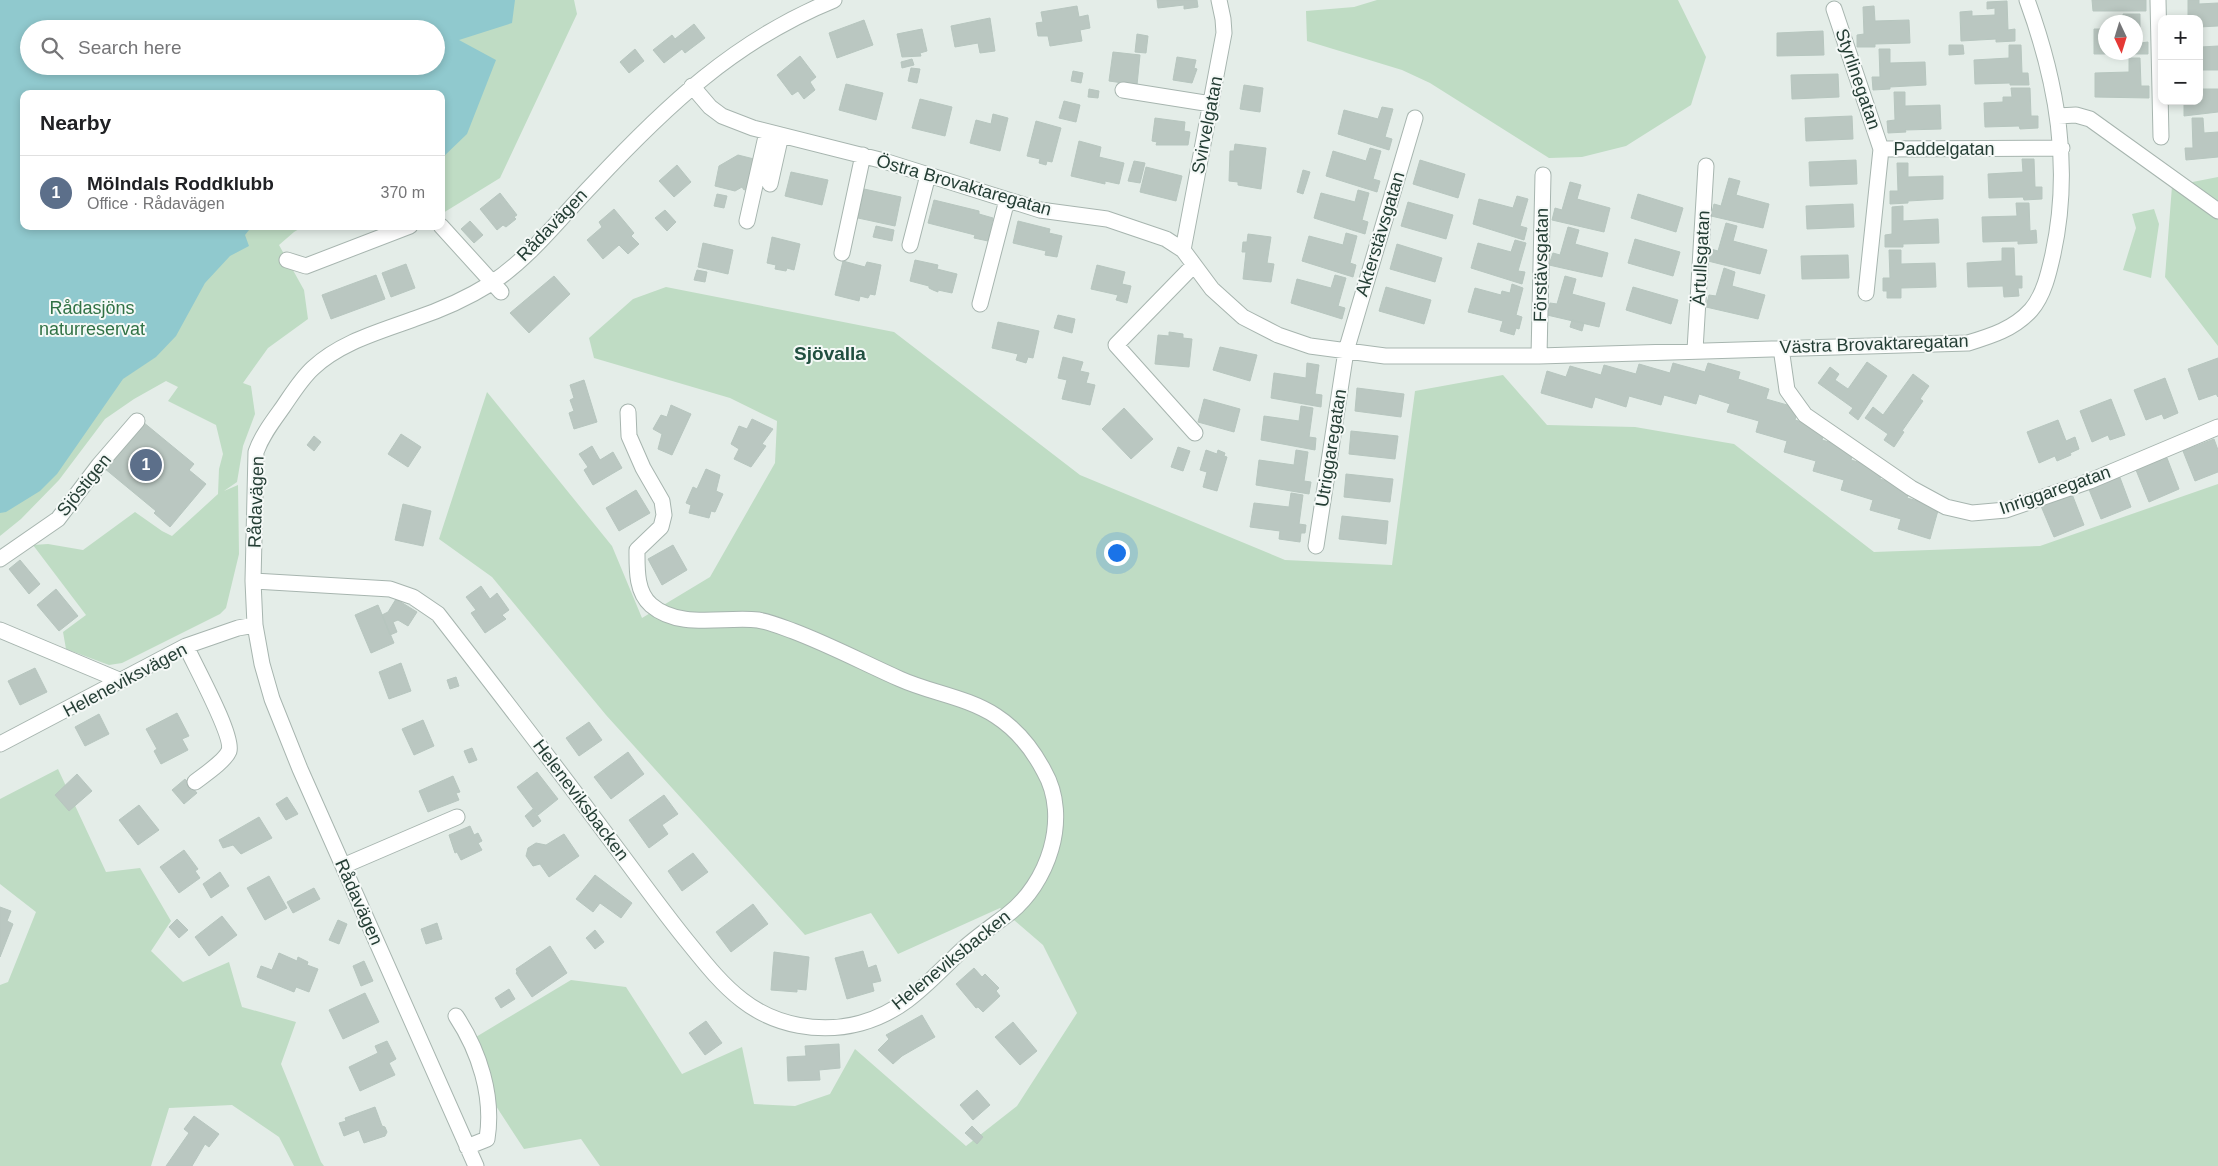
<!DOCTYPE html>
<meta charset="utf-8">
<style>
body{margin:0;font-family:Arial,sans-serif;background:#f2f2f2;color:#202124}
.controls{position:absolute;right:15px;top:15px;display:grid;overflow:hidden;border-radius:10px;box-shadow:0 2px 8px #0003}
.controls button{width:45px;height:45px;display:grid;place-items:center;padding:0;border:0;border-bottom:1px solid #e0e0e0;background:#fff;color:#202124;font:25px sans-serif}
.compass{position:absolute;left:2098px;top:15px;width:45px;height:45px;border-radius:50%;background:#fff;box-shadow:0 2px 8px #0003;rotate:176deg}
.you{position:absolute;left:1116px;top:552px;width:18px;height:18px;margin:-12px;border:4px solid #fff;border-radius:50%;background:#1a73e8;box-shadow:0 0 0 8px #1a73e833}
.badge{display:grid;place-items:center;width:32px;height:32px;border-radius:50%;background:#1a73e8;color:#fff;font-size:16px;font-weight:700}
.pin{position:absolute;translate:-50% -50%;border:2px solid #fff;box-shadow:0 1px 5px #0006}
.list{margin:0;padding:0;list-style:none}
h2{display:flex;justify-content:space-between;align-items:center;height:65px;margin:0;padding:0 20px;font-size:21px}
h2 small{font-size:16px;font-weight:400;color:#757577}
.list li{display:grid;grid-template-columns:32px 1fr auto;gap:15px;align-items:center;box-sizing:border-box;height:75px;padding:0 20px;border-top:1px solid #e0e0e0}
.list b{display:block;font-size:19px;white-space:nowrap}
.list p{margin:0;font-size:16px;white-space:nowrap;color:#757577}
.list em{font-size:16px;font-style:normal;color:#757577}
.icon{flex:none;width:28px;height:28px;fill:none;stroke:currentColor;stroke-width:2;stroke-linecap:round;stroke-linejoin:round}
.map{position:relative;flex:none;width:2218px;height:1166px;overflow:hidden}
.search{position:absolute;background:#fff;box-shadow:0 2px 8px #0003;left:20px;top:20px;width:425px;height:55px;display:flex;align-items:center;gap:12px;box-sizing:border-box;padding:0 18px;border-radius:28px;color:#757577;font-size:19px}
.panel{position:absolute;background:#fff;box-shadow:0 2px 8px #0003;left:20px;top:90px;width:425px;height:140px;border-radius:10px}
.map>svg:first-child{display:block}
.green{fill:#bfdcc4;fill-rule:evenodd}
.water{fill:#90c9ce;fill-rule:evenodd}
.building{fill:#bac7c1;stroke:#b7c6bf}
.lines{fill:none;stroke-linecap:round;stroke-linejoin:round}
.minor-casing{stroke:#a7b5af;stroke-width:17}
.minor{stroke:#fff;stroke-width:15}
.labels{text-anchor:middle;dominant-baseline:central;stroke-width:4;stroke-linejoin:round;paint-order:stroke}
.street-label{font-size:18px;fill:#253e35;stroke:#f5f9f7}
.park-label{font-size:18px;fill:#317245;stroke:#f5f9f7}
.neighbourhood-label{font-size:19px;font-weight:bold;fill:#214f40;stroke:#f5f9f7}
</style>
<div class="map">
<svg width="2218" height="1166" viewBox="0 0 2218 1166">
<rect width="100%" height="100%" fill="#e4ede8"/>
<path class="green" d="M0,0h574l3,14 -77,164 -57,35 -2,-2v-117h-417v132h280l-10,6 -15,13 25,45 4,29 -40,29 -25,35 8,3 4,28 -12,32 -6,36 -13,9 14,-6 1,69 -13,54 -6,6 -98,49 -13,2 -43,-16 -3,-17 23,-17 -53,-70 15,-1 35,6 52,-38 27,19 10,5 46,-42 1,-25 4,-15 -7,-29 -48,-24 10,-14 -12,-6 -32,18 -29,20 -46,61 -38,39 -21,17zM29,29h407v37h-407z
M1377,0h301l28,57 -15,48 -65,41 -44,11 -33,1 -119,-75 -28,-13 -95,-29 -1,-30 48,-4z
M2218,177v169l-53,-69 7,-91z
M2154,209l5,15 -8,54 -28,-8 13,-42 -4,-14z
M666,287l228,45 186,143 205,85 107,5 23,-174 88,-16 44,50 88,2 99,17 140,108 166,-6 178,-62v682h-1618l-19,-27 -57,10 -43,-66 -15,-40 105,-63 55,7 56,87 60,-27 12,57 41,2 35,-12 25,-45 111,97 51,-40 60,-93 -34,-68 -43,-37 -102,46 -27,-41 -66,22 -199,-220 -114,-138 -53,-38 48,-147 125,154 30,72 68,-41 65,-114 2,-42 -47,-23 -136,-40 -5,-20 44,-39z
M58,769l48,103 34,-4 31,53 -20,30 32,31 46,-20 13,45 54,15 -15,42 40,98 3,4h-30l-15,-29 -47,-32 -63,3 -18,58h-151v-181l8,-3 28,-70 -36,-28v-85z"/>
<path class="water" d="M0,0h515l-3,23 -53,17 37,20 -29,74 -26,25v-65h-417v132h239l-14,4 -4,5 4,11 -19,10 -25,27 -29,53 -20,21 -33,22 -66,95 -17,17 -34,21 -6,1zM29,29h407v37h-407z"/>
<path class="building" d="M1157,0h40l1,7 -14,2v-4l-26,3z
M2092,0h54v11h-53z
M2188,0h11v4l19,-1v23l-19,1v-8h-18l7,-2z
M2007,1l1,29 7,-1v12l-19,1v-3l-35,2 -1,-29 12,-1v5l23,-1v-7l-8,1v-7z
M1077,6l2,11 9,-2 2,13 -10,2 2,11 -32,5 -2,-10h-10l-2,-13 7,-1 -2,-10z
M1874,6l1,15 34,-1 1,23 -35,1v3h-18v-12l7,-1 -1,-27z
M2123,14h17v29l8,-1v12h-54v-25h12v23h30v-30h-13z
M990,18l5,33 -15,2 -2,-10 -23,4 -4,-21z
M864,20l9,25 -36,13 -8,-25z
M694,24l11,14 -20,15 -3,-4 -18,14 -11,-13 19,-15 3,4z
M922,29l5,22 -7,2 1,3 -19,1 -5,-23z
M1823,31l1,24 -47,1v-23z
M2199,32l2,15 17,-1v24h-17l-2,3z
M1137,34l11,2 -2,17 -11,-1z
M1949,45h14l1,9 -15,1z
M2009,45h12l1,28h6l1,12h-19v-2l-35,1 -1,-24 35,-2z
M635,49l9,12 -15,12 -9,-11z
M1879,49h11v14l35,-1 1,23 -36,2v2l-17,1 -1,-13h8z
M1113,52l27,3 -3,30 -28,-4z
M800,56l16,21 -6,5 5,8 -11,9 -6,-8 -6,4 -15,-20z
M1177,57l19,3 -2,8 3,1 -5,14 -19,-3z
M2129,58h11l1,28h8v12l-54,-1v-24l34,-1z
M912,59l2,6 -12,3 -1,-6z
M911,68l9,1 -3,14 -9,-2z
M1073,71l10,2 -2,10 -10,-2z
M1838,74l1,23 -47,2 -1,-24z
M2199,75h3v14h16v23l-34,4v-13l15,-2z
M846,84l37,9 -7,27 -37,-10z
M1244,85l19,3 -3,24 -20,-3z
M2011,88h19l1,28h7v12l-18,1 -1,-3 -34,1 -1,-24 19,-1v-5h9z
M1089,89l10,2 -1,7 -10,-1z
M1894,92h11v14l35,-1 1,24 -36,1 1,2 -18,1 -1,-12 8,-1z
M920,99l32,8 -7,29 -33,-8z
M1064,101l16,4 -4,17 -17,-4z
M1382,107l11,2 -8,28 7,2 -3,11 -51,-16 6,-24 34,9z
M993,114l15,4 -8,33 -30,-8 6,-23 15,4z
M1852,116l1,23 -47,2 -1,-23z
M1155,118l30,4 -1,9 6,1 -2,13h-32l1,-3 -5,-1z
M2192,118h11l1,15 14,-1v25l-32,3 -1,-12h8z
M1036,121l25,7 -9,34 -5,-1 -1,4 -7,-2 1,-4 -13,-3z
M1079,141l22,6 -2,10 25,6 -5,21 -14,-3v3l-34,-8z
M1235,144l31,4 -5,41 -23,-4v-3l-9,-1 1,-30h4z
M1370,148l11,3 -8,28 7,2 -3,11 -51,-16 7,-25 33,10z
M738,155l20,5 -5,26 -9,4 -2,-3 -7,4 -20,-5 4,-20z
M2022,159h12l1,28h7v12l-18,1 -1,-3 -34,1 -1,-24 35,-2z
M1420,160l45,14 -7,24 -45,-14z
M1856,160l1,24 -47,2 -1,-24z
M1134,161l11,2 -5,20 -12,-2z
M1897,163h11v14l35,-1v23l-35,2v2l-18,1v-13h8z
M677,165l14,17 -17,15 -15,-16z
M1146,167l36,9 -6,25 -36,-9z
M1303,170l7,2 -7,22 -6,-2z
M791,172l37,8 -6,25 -37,-9z
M1729,178l11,3 -4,14 33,9 -6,24 -52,-12 3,-12 7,2z
M1570,182l11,3 -4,14 33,9 -6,24 -52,-12 3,-12 7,2z
M864,189l37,8 -6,29 -37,-8z
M1358,190l11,3 -7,27 6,2 -3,12 -51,-16 7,-25 34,9z
M500,193l17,22 -3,2 2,2 -10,8 -3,-2 -6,5 -17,-21z
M717,194l10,2 -3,12 -10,-2z
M1638,194l45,14 -7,24 -45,-14z
M1517,196l11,3 -8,27 7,2 -3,12 -51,-16 6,-25 34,9z
M934,200l45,11v3l14,4 -5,23 -14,-3 1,-3 -47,-12z
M1408,202l45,13 -7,24 -45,-13z
M2016,203h13l1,28 6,-1 1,13 -19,1v-3l-35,1 -1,-25 35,-1z
M1853,204l1,23 -47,2 -1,-23z
M1903,206v15l35,-2 1,24 -36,1v3h-18v-12l7,-1v-27z
M614,209l20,24 -3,3 8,8 -11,10 -9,-9 -16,14 -16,-19 15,-13 -3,-5z
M665,210l11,12 -9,9 -12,-13z
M470,221l13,14 -9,8 -13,-14z
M1018,221l32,8 -1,4 13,3 -5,21 -12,-2 1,-4 -33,-8z
M1726,223l11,3 -4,15 34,9 -7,24 -52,-13 3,-12 7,2z
M876,226l18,4 -2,11 -19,-4z
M1568,227l11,3 -4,14 33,9 -6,24 -53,-12 4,-12 7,2z
M1346,233l11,3 -7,27 6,2 -3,12 -51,-16 7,-25 34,9z
M1248,234l23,3 -4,26 7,1 -3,18 -28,-3 3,-27h-4l1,-10h4z
M772,237l28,7 -6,26 -7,-2 -1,3 -11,-2 1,-4 -9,-2z
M1635,239l45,13 -7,24 -45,-13z
M1515,240l11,3 -8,28 7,1 -3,12 -51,-16 7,-25 33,9z
M703,243l30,7 -5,24 -30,-7z
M1397,244l45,14 -7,24 -45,-13z
M2002,248h12l1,28h7v12h-4l1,8 -15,1 -1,-11 -35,1 -1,-24 35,-2z
M1889,250h12v14l34,-1 1,24 -35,1v10h-14v-7h-4v-13h7z
M1848,255l1,23 -47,1 -1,-23z
M915,260l23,5 -1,4 20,5 -5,19 -14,-3v2l-5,-2 -4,-2v-2l-19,-5z
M843,261l22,6 2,-5 14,3 -6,30 -5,-1 -2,4 -8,-2 -1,5 -24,-6z
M406,264l9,24 -24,9 -9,-24z
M1097,265l28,7 -3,12 9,2 -4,17 -11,-3 2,-5 -27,-6z
M1724,268l11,4 -3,14 33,9 -7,24 -52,-12 3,-12 7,1z
M697,270l10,2 -2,10 -11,-2z
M376,275l9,24 -54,20 -9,-24z
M1335,275l11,3 -8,28 7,2 -3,11 -51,-16 6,-24 34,9z
M554,276l16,18 -41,39 -19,-20z
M1565,276l11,3 -4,15 33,9 -6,24 -52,-12 3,-12 7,1z
M1512,284l11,4 -7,27 6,2 -3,12 -3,-1 -2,7 -14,-4 3,-10 -35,-9 7,-24 26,7 1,-4 8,2z
M1386,287l45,13 -7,24 -45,-13z
M1633,287l45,13 -7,24 -45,-14z
M1058,315l17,4 -3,14 -18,-5z
M1572,320l12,3 -2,8 -12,-4z
M998,322l41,9 -6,27 -5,-1 -2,6 -10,-3 2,-6 -26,-6z
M1169,332l14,2v4l9,1 -3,28 -34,-3 3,-29 11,1z
M1220,347l37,8 -7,26 -37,-11z
M1063,357l20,5 -3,9 9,2 -3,10 9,2 -5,20 -28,-6 5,-19 -9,-2z
M2218,358v39l-2,-3 -17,6 -11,-31z
M1867,362l20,14 -29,44 -9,-7 4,-5 -35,-25 12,-16 9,7 -4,6 13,9z
M1307,363l12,2 -4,29 7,1 -1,12 -50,-9 3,-25 32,5z
M1673,363l32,9 3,-9 32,9 -2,7 31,10 -3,10 32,9 -3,12 30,9 -3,11 32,9 -3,11 32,9 -3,10 31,9 -4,10 32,9 -9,32 -32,-10 3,-10 -31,-9 3,-10 -32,-10 3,-10 -31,-9 3,-10 -32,-9 3,-11 -31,-9 3,-11 -32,-9 3,-8 -31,-10 -3,10 -32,-9 -3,10 -32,-9 -3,11 -31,-10 -3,11 -51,-15 6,-22 19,6 4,-11 31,9 3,-10 32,9 3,-10 31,9z
M1913,374l16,12 -9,13 3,2 -21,30 2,1 -10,15 -10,-7 4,-6 -23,-16 8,-11 10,8z
M2165,378l13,35 -14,6 -2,-5 -16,6 -12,-30z
M584,380l13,42 -23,7 -5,-16 5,-2 -4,-11 4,-2 -4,-13z
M1357,388l47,6 -3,23 -46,-6z
M1204,399l36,10 -6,23 -36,-10z
M2111,399l14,36 -15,5 -2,-5 -16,7 -12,-31z
M671,405l20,9 -19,41 -14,-6 4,-15 -9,-5 8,-14 6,2z
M1301,406l12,2 -4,29 7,1 -1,12 -54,-10 3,-24 35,5z
M1124,408l29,31 -22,20 -29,-30z
M752,419l21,10 -11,15 4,2 -15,21 -17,-8 5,-10 -8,-5 8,-18 8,3z
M2058,420l8,21 9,-4 4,12 -9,4 1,2 -14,6 -2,-5 -16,7 -12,-31z
M143,422l51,42 -5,6 17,14 -36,43 -16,-14 2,-2 -52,-43z
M1351,431l47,5 -3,23 -46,-5z
M401,434l20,13 -13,20 -20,-13z
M314,436l7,6 -7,9 -7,-6z
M2214,439l4,11v22l-23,9 -12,-30z
M592,446l8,14 13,-8 9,16 -29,17 -9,-15 4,-3 -9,-13z
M1178,447l12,4 -7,20 -12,-4z
M1206,450l11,4 1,-4 7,3 -1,3 3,1 -10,34 -14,-4 4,-15 -7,-2z
M1296,450l12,2 -4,29 7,1 -2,12 -53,-9 3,-25 35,5z
M2167,458l12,31 -30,13 -13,-32z
M706,469l14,6 -4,16 7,3 -8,18 -4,-1 -2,7 -20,-5 2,-8 -5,-2 7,-16 4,2z
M1346,474l47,5 -3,23 -46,-5z
M2119,475l12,32 -30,12 -13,-32z
M636,490l14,23 -31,18 -13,-23z
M1291,493l12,2 -4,29 7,1 -1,8h-4l-1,9 -21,-3 1,-8 -30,-4 4,-24 35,4z
M2072,494l12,31 -30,12 -13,-31z
M403,504l28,7 -8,35 -28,-6z
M1342,516l46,5 -2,23 -47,-5z
M673,545l14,25 -25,15 -14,-26z
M20,560l20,24 -11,10 -20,-25z
M481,586l9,13 7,-6 12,17 -7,5 4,4 -21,14 -14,-20 5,-3 -10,-13z
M56,589l22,27 -19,15 -22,-26z
M396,599l21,13 -9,14 -10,-6 -5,2 4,10 -7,3 -8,-20 6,-3z
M378,605l16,38 -23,10 -16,-38z
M401,663l10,28 -22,8 -10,-27z
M35,668l12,24 -27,13 -12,-24z
M456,677l3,9 -9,3 -3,-9z
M177,713l12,23 -7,3 6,11 -27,14 -7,-13 3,-2 -11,-20z
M99,714l10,20 -24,12 -10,-19z
M423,720l11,26 -20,9 -12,-26z
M589,722l13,18 -23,16 -13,-18z
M472,748l5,12 -8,3 -5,-12z
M628,752l16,22 -33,25 -17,-22z
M537,772l21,27 -20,16 -21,-28z
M77,774l15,17 -23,20 -14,-16z
M453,776l7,16 -4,1 3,7 -31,12 -9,-21z
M185,779l12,14 -13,11 -12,-14z
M664,795l14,19 -16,11 6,9 -19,14 -20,-28z
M287,797l11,17 -12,6 -10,-16z
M139,805l20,25 -21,15 -19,-25z
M533,809l8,12 -8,6 -8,-11z
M259,817l13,21 -31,16 -8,-9 -10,3 -4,-8z
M470,826l4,9 4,-2 4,8 -4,2 4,7 -21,10 -4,-8 -2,1 -6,-18z
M564,834l15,22 -30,21 -9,-13 -7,2 -7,-10 2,-8 8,-5 10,2z
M184,850l14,19 -3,2 5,7 -21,15 -19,-26z
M693,853l15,19 -26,19 -14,-20z
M220,872l9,14 -18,12 -8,-14z
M595,875l37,28 -11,15 -21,-15 -7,9 -17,-13z
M269,876l18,32 -22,12 -18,-32z
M314,888l6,11 -27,14 -6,-11z
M753,904l15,20 -37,28 -15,-20z
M0,907l11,4 -4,10 6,3 -13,33z
M222,916l15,19 -28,21 -14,-19z
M177,919l11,11 -9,8 -10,-11z
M338,920l9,4 -8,20 -10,-4z
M437,923l5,16 -16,5 -5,-15z
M595,930l9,12 -9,7 -9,-11z
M550,946l17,27 -35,24 -16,-24 1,-1 -1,-3z
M863,951l5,17 8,-3 5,16 -9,2 2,8 -27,8 -12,-41z
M774,952l35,5 -3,33 -9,-1v3l-26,-2z
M279,953l18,8 1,-4 10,5 -1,3 11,4 -9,23 -13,-5 -2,5 -37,-15 4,-11 11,4z
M364,961l9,20 -12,5 -8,-20z
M974,968l8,9 3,-3 14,14 -3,3 4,5 -17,16 -5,-5 -2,1 -20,-24z
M509,989l6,10 -14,9 -6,-10z
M365,993l14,29 -36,17 -14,-29z
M922,1015l13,22 -33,19 -9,8 -15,-14 11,-11 -3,-4z
M706,1021l16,22 -17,12 -16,-22z
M1013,1022l24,29 -17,14 -25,-28z
M387,1041l9,18 -7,4 6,12 -35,16 -11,-24 29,-14 -3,-7z
M839,1044l1,24 -21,2 1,10 -32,1 -1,-24 19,-1 -1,-10z
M977,1090l13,15 -17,15 -13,-15z
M375,1107l7,19 3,1 2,5 -2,4 -21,7 -5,-13 -15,6 -5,-13 7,-2 -1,-3z
M194,1116l25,18 -10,13 -4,-3 -13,22h-26l23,-33 -5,-4z
M972,1126l11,11 -6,7 -12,-11z"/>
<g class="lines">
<g class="minor-casing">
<path id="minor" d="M2158,0l3,137
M1834,9l47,140
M692,86l18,21 12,9 31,12 131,33 156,49 67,9 59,20 17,11 29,39 31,28 35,18 32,11 75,10h154l429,-13c23,-7 46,-14 63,-33 13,-15 18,-38 22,-56 19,-87 4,-172 -26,-254
M1123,90l88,14
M2058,116l18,-1 14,4 128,92
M770,184l11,-49
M747,221l20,-89
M441,226l60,66
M910,245l18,-70
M1183,250l41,-217 -1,-14 -4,-19
M842,253l21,-98
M287,260l19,6 104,-40
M1194,265l-78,80 79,88
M1866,293l15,-144 181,-1
M980,304l27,-104
M1781,348l6,42 18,25 106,73 35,19 26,6 34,-3 84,-29 128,-54
M1695,350l11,-184
M1539,356l4,-181
M1316,546l30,-195 69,-233
M0,559l58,-40 41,-54 38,-44
M253,581l137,8 23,8 25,17c59,76 117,151 174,228 25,33 49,67 75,99 17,21 34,43 55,59 33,26 79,34 119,23 44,-12 68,-42 100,-72 14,-13 30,-24 46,-36 41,-31 64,-97 37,-144 -11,-21 -28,-42 -48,-55 -29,-19 -65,-23 -96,-37 -36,-16 -70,-34 -107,-48 -11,-4 -23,-9 -35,-11 -34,-4 -78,10 -107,-15 -15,-13 -14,-36 -14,-55l24,-23 3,-12 -2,-14 -19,-33 -14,-32 -1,-24
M0,630l119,50
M186,646c8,18 48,90 43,105 -4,10 -25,24 -34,31
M0,744l186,-98 52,-18 17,-3
M343,866l114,-49
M456,1016c23,35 38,80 31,123l-20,8
M476,1166l-176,-397 -28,-70 -10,-35 -7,-39 -2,-44 3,-129c6,-17 17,-31 27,-45 9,-13 18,-28 30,-39 28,-26 66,-36 101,-49 27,-9 52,-20 76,-35 40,-26 70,-66 103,-100 72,-77 142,-144 241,-184"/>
</g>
<use href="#minor" class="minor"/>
</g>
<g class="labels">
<g class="street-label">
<text transform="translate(1858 79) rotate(71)">Styrlinegatan</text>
<text transform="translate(1207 125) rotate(-79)">Svirvelgatan</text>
<text x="1944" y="149">Paddelgatan</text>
<text transform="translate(964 185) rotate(16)">Östra Brovaktaregatan</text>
<text transform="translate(552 225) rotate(-46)">Rådavägen</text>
<text transform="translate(1380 234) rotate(-73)">Akterstävsgatan</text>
<text transform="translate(1701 258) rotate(-87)">Ärtullsgatan</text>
<text transform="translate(1541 265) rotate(-89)">Förstävsgatan</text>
<text transform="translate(1874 344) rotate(-2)">Västra Brovaktaregatan</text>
<text transform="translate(1331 448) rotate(-81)">Utriggaregatan</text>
<text transform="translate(84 485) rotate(-51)">Sjöstigen</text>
<text transform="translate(2055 490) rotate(-19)">Inriggaregatan</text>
<text transform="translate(256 502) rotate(-88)">Rådavägen</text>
<text transform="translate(125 680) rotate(-28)">Heleneviksvägen</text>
<text transform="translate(581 800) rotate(53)">Heleneviksbacken</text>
<text transform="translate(359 902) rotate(66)">Rådavägen</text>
<text transform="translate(951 960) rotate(-39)">Heleneviksbacken</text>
</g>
<g class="park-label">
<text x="92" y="308">Rådasjöns<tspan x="92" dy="21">naturreservat</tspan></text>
</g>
<g class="neighbourhood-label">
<text x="830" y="353">Sjövalla</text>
</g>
</g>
</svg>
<div class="controls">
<button>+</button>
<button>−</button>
</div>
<svg class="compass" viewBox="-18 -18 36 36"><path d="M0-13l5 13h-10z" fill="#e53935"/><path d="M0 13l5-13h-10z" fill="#757577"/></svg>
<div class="you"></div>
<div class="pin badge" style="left:146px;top:465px;background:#5c6f8a">1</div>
<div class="search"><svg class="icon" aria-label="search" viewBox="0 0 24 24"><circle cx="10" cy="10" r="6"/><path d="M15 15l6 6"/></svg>Search here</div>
<section class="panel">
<h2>Nearby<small></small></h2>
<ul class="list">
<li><span class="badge" style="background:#5c6f8a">1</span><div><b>Mölndals Roddklubb</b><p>Office · Rådavägen</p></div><em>370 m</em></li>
</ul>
</section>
</div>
